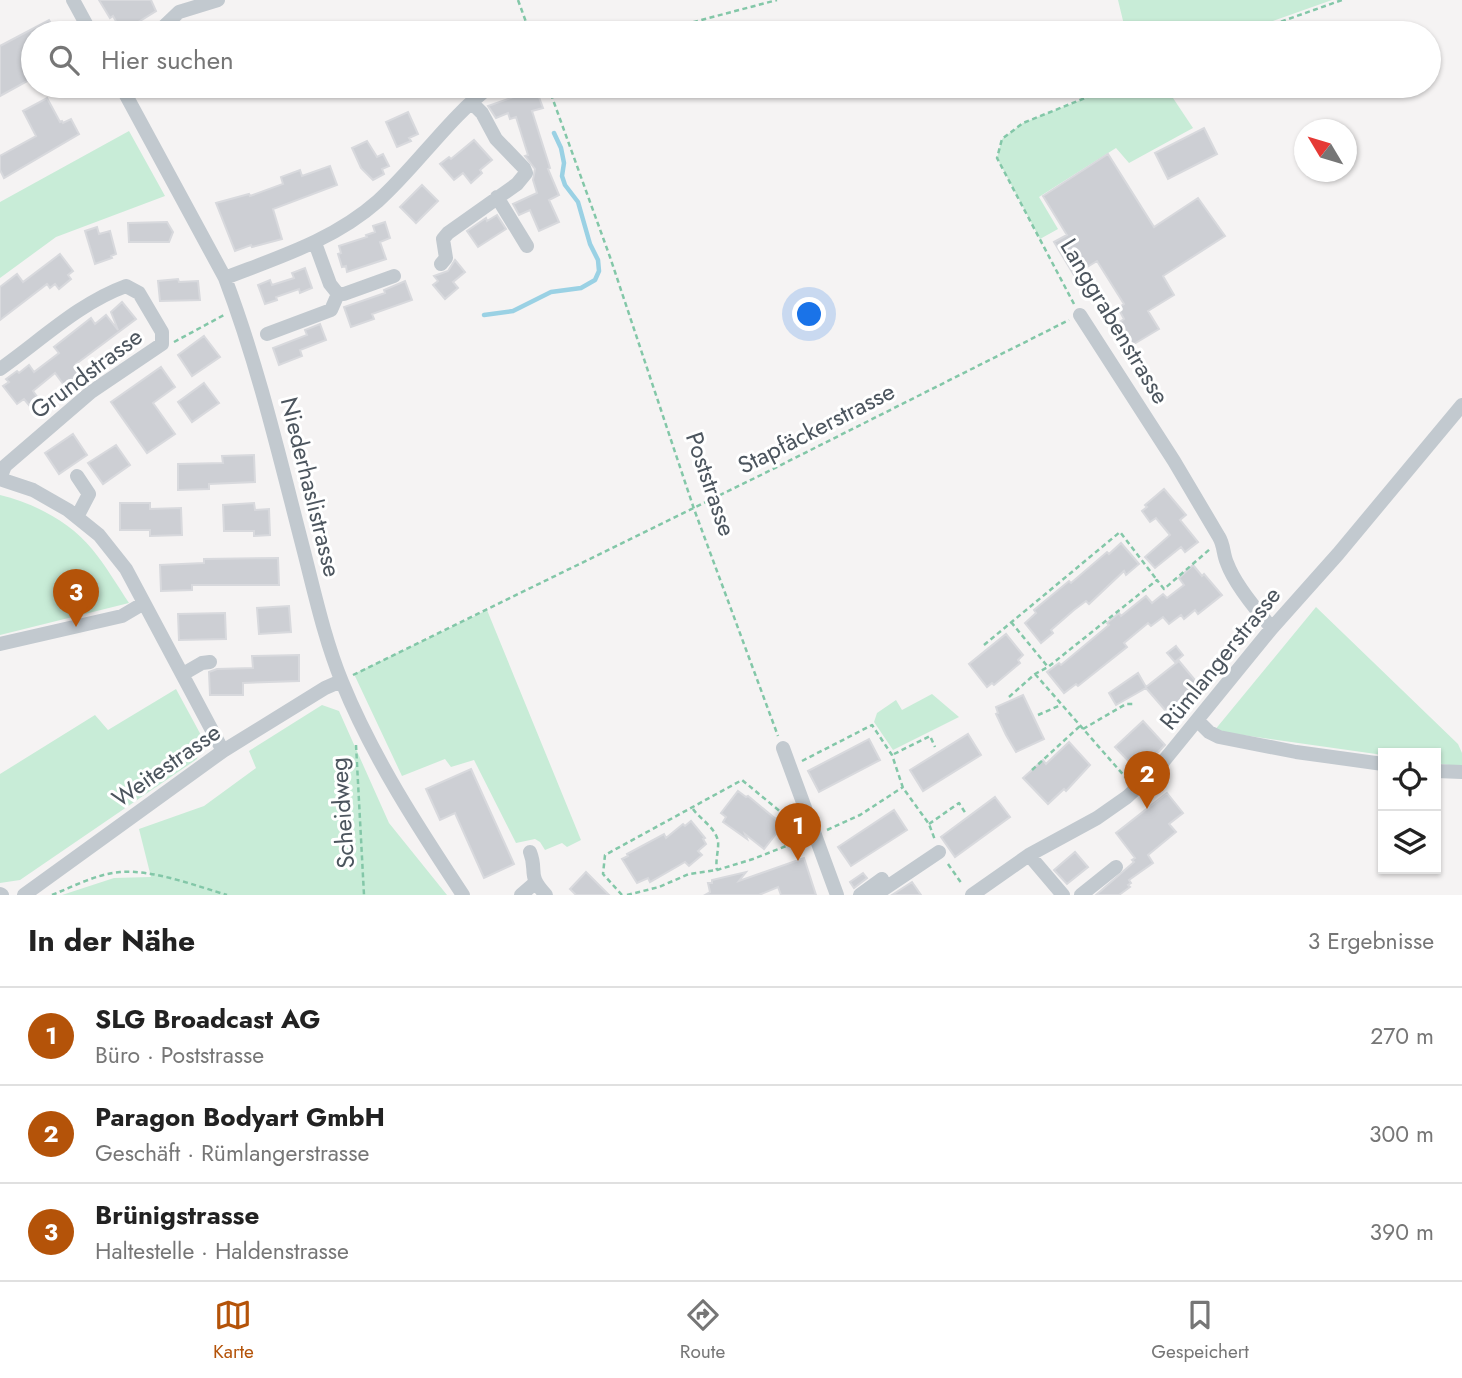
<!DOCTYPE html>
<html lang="de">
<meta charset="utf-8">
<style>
body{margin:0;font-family:Jost,sans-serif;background:#f6f6f6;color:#222}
.controls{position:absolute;right:21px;bottom:21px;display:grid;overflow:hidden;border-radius:0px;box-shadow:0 2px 5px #0004}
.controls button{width:63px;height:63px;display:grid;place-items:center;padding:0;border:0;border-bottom:2px solid #e0e0e0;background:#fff;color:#222;font:35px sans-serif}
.compass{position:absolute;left:1294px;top:119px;width:63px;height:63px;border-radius:50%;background:#fff;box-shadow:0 2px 5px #0004;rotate:308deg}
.you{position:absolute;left:810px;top:315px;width:24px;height:24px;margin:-18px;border:5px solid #fff;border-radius:50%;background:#1a73e8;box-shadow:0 0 0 10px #1a73e833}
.badge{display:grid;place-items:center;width:46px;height:46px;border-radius:50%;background:#b45309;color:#fff;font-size:23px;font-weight:700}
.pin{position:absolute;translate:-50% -58px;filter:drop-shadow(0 2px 4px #0008)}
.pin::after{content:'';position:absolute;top:37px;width:24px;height:21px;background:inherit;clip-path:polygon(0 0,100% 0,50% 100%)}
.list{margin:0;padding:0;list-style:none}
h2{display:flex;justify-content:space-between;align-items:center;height:91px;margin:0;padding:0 28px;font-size:30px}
h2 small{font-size:23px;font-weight:400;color:#767676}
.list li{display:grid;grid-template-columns:46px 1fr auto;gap:21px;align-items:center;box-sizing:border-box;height:98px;padding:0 28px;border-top:2px solid #e0e0e0}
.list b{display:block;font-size:26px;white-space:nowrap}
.list p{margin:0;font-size:23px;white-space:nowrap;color:#767676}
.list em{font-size:23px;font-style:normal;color:#767676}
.icon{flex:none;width:38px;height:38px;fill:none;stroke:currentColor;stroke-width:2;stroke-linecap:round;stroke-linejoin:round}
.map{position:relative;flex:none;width:1462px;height:895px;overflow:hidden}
.search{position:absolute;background:#fff;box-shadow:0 2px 5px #0004;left:21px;right:21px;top:21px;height:77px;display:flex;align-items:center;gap:18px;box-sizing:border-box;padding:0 24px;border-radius:38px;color:#767676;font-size:26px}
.sheet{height:385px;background:#fff}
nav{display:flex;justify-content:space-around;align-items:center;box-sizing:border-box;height:98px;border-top:2px solid #e0e0e0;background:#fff;font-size:19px;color:#767676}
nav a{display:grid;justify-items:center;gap:4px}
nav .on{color:#b45309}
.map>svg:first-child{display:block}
.green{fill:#c8ecd7}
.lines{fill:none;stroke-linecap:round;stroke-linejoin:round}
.stream{stroke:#9ad1e4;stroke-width:4.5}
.building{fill:#cdcfd4;stroke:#d8d9dd;stroke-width:2}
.path{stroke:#83c7a8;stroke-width:2.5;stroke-dasharray:5 3.5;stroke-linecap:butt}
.minor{stroke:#c2c9cf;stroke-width:14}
.labels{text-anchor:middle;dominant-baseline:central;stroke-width:6;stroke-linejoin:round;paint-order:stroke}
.street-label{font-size:24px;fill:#4c555e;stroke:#fff}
</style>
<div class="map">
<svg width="1462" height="895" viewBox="0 0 1462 895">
<rect width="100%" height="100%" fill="#f5f3f3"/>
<path class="green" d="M1118,0h214l-93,33h-113z
M1116,86h49l28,42 -64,35 -13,-15 -77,49 19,32 -18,10 -43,-81 5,-19 21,-16z
M129,131l36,65 -109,41 -56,41v-76z
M0,495c34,8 70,27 92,54 14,17 25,36 37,54l-129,32z
M1316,607l142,137 4,9v14l-26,-4v-10h-53v2l-169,-24z
M487,610l94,230 -14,7 -5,-4 -17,7 -5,-8 -5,-3 -19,4 -42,-83 -23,7 -6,-8 -43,17 -48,-102z
M176,689l26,48 -5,22 -177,121 -20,3v-109l95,-59 13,15z
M932,694l27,23 -66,33 -19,-28 3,-9 19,-13 6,10z
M322,705l17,6 50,112 58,72h-385l52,-17 37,-1 -12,-48 65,-23 52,-38 -7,-17z"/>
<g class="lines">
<path class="stream" d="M484,315l29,-4 38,-19 30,-4 14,-8 4,-9 -1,-11 -8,-16 -12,-42 -13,-17 -3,-9 2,-13 -3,-15 -7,-15"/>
</g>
<path class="building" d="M99,0h52l5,11 -34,21 -9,-16 -3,2z
M49,20l7,13h-23v45l-33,18v-50z
M536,89l7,19 -11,3 18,57 -2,1 11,26 -10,5 10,22 -20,9 -9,-21 -11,5 -6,-11 24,-11 -4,-13 2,-11 -10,-13 3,-1 -12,-38 -6,2 -2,-6 -12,5 -8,-12z
M47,98l13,24 2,-1 1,2 8,-4 8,15 -75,44 -4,-8v-14l36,-20 -13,-25z
M408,112l10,22 -9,4 2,3 -14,6 -11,-25z
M1204,128l13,26 -49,25 -13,-26z
M474,140l18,20 -12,10 2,3 -11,10 -8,-10 -9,7 -14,-16 9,-7 2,2z
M367,141l10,16 6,-3 6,12 -7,3 2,5 -11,6 -12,-12 -9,-20z
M1108,154l46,73 44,-29 27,38 -62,40 11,19 -26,16 11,18 -30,18 -14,-22 9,-6 -6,-11 6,-4 -27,-43 -23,14 -20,-33 13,-7 -24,-39z
M330,166l7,19 -64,24 9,30 -30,8 -1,-2 -16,6 -19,-48 33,-9 1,2 33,-12 -2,-7 19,-7 2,6z
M422,185l16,16 -22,22 -16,-16z
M497,215l9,14 -28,18 -11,-16 19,-13 1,3z
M167,222l6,10 -4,10h-40l-1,-19z
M385,222l5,16 -10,4 6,17 -39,13 -1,-6 -4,1 -4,-13 3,-1 -2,-7 28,-9 -1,-2 9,-3 -2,-6z
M97,227l2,7 11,-3 6,23 -5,2 1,2 -17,6 -10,-33z
M60,254l13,17 -5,4 3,4 -12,10 -4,-5 -5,4 -3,-4 -47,36v-33l17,-13 6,8z
M455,260l10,12 -12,10 5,6 -13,11 -12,-14 5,-4 -4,-5 14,-5z
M305,268l7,20 -12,5 -1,-4 -23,8 1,3 -12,4 -7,-19 12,-5 2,5 22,-7 -2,-5z
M178,279l1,3 19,-1 2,19 -40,1 -2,-20z
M405,281l7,19 -40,14 2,5 -23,8 -7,-20 41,-14 -1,-3z
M122,302l14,17 -60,45 5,7 -17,14 -9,-12 -22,18 5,7 -9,7 -5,-6 -7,5 -14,-18 6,-4 -3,-3 11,-8 2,2 10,-8 5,7 25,-19 -5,-6 37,-29 4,6 11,-9 12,15 -7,-18z
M320,324l6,16 -26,10 2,6 -23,9 -6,-17 34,-13 -2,-5z
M204,336l16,21 -28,19 -14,-21z
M161,367l14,20 -22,16 22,31 -28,19 -36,-51z
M204,383l15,20 -27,19 -14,-20z
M73,434l14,21 -28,19 -14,-21z
M116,445l14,20 -27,19 -15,-21z
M254,455l1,27 -46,2v5l-31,1v-26l45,-1 -1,-7z
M1164,489l22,26 -6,5 18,22 -13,10 -4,-5 -26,21 -10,-11 25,-22 -14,-17 -6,4 -8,-11 5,-4 -2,-2z
M120,503h30v6l31,-1 1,27 -32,1v-6h-30z
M254,503l1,7 14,-1 1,26 -16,1v-5h-30l-1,-26z
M1121,543l18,21 -13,11 -2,-4 -35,33 -3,-3 -12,9 -23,20 2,3 -12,10 -16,-20 11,-10 -2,-3 35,-29 2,2 36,-31 2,2z
M278,558l1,27h-87v5l-31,1 -1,-26 44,-2v-4z
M1193,565l9,11 2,-2 18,21 -24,19 -3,-4 -11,9 -3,-4 -12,9 -6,-7 -12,9 -3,-3 -24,20 3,4 -49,39 -2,-2 -12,9 -17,-21 12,-9 2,2 48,-40 -2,-2 12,-10 2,3 25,-20 6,7 11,-9 4,4 17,-13 -5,-7z
M289,606l2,26 -32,2 -2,-26z
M225,613l1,26 -47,1 -1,-26z
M1006,634l17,21 -5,5 2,3 -26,22 -2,-2 -5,4 -18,-23z
M1176,646l7,9 -8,7 -8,-9z
M299,655v26l-56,2v12h-33l-1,-23 8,-3 36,-1 -1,-12z
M1179,661l25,30 -32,27 -26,-30 -30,17 -7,-12 29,-20 8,14z
M1023,695l21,44 -28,13 -10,-17 -10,-21 2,-1 -2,-6z
M1143,721l22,24 -26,27 -24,-25z
M968,734l13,21 -58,36 -13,-21z
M869,739l11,21 -61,32 -11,-21z
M1069,742l21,23 -24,26 -2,-2 -16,15 -25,-26 20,-18 3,4z
M471,769l43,95 -30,14 -29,-65 -15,7 -14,-31z
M738,791l8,6 2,-1 35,29 -19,24 -19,-15 2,5 -24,-17 3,-5 -5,-4z
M1167,793l16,20 -14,11 7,8 -28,23 5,8 -24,17 2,3 -3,2 2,2 -11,8h-23l38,-33 -2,-2 3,-2 -19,-25z
M995,797l15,20 -55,40 -14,-20z
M894,810l13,20 -56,36 -13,-19z
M691,821l14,17 -2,1 3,5 -8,7 4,4 -13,11 -4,-4 -35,20 -2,-4 -11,5 -15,-24 6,-3 -1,-2 37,-20 2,4 17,-14 2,2z
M1075,852l13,15 -21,17 -13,-14z
M804,858l12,37h-35l-3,-8 -19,8h-54l5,-3 -2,-9h4v-3l34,-8 -7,9z
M586,872l23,23h-33l-6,-6z
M863,873l4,5 -13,10 -4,-6z
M912,882l9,13h-29z"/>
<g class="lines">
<path class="path" d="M518,0l12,33
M652,33l125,-33
M1249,33l93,-33
M548,86l62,171 84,252 84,227
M1074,304l-77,-146 5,-19 21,-16 92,-37
M174,342l50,-27
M1011,622l37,45
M984,645l136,-113 37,48
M1035,674l92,105
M353,675l408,-200 308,-155
M1009,697l26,-23 13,-7 109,-87 7,9 46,-40
M1038,715l23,-10
M1083,729l43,-25h8
M356,745l8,150
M894,754l36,-18 5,11
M802,761l70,-36 20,30 11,33 26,36 6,16
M1032,770l48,-44
M693,809c7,10 22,18 25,32 1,9 -3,19 -1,29
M782,813l13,29
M929,824l30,-21 7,11
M827,830l33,-15 43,-28
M948,864l14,20
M52,895c22,-9 45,-21 68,-23 31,-3 77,14 107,23
M622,895l-19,-21 2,-19 137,-75 40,33 9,-3
M627,895l32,-8 30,-13 28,-4 36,-11 51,-20"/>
<path class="minor" d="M73,0l18,33
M157,33l22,-21 39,-12
M121,86l104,192c33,87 54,177 77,266 12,46 22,94 40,138 31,76 76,145 121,213
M497,197l30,49
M315,243l15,41 8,10h6l50,-18
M441,264l5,-6 -3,-19 5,-6 69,-49 9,-11 -2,-5 -28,-29 -14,-26 -10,-10
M225,278c54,-21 109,-38 153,-77 39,-35 72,-85 113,-115
M1080,315l94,146 45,76c5,8 4,17 8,26 8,22 30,48 45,65
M267,334l64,-24 7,-16
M0,369c40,-28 79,-66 126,-83l13,7 23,39v12l-71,48 -86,74 -5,12
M77,476l12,18 -12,23
M0,479l33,11 35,20 31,25 27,34 97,182
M0,644l122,-28 22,-13
M183,674l19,-11 8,-1
M1198,721l11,11 10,5 77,15 87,12
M783,748l54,147
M1436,771l26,1
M530,852c8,20 -4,22 16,43
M1029,855l34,40
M0,894l2,1
M24,895l199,-144 102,-63 16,-7
M521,895l15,-13
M860,895l22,-16
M875,895l64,-43
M972,895l57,-40 68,-37 30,-21 31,-29 114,-140 66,-74 124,-149
M1081,895l35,-28"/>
</g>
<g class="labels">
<g class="street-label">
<text transform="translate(1115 321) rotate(59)">Langgrabenstrasse</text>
<text transform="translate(86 373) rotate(-37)">Grundstrasse</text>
<text transform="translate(816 428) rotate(-27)">Stapfäckerstrasse</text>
<text transform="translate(711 484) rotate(71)">Poststrasse</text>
<text transform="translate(311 487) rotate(76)">Niederhaslistrasse</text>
<text transform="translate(1220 658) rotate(-51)">Rümlangerstrasse</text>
<text transform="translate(166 765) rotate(-35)">Weitestrasse</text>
<text transform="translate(342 813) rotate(-94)">Scheidweg</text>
</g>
</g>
</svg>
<div class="controls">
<button><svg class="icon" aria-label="locate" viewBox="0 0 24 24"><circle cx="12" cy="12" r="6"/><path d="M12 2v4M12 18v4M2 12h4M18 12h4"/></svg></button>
<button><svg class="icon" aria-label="layers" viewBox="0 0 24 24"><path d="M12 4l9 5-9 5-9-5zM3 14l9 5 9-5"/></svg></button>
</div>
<svg class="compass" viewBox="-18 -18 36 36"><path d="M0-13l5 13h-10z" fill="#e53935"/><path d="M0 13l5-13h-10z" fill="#767676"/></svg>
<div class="you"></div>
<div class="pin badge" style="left:798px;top:861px">1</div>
<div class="pin badge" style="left:1147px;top:809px">2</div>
<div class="pin badge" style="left:76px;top:627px">3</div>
<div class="search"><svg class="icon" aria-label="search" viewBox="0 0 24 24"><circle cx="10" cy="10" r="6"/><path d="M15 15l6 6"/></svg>Hier suchen</div>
</div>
<section class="sheet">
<h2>In der Nähe<small>3 Ergebnisse</small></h2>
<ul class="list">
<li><span class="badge">1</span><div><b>SLG Broadcast AG</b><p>Büro · Poststrasse</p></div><em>270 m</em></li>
<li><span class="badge">2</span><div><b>Paragon Bodyart GmbH</b><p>Geschäft · Rümlangerstrasse</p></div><em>300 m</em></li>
<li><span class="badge">3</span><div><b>Brünigstrasse</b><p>Haltestelle · Haldenstrasse</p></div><em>390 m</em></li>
</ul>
</section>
<nav>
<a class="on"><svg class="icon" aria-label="map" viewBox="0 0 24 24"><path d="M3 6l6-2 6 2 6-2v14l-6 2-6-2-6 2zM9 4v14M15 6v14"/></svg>Karte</a>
<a><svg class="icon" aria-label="directions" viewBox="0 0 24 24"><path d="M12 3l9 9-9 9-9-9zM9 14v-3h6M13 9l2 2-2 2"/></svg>Route</a>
<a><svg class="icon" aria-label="saved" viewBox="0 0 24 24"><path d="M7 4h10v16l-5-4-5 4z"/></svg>Gespeichert</a>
</nav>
